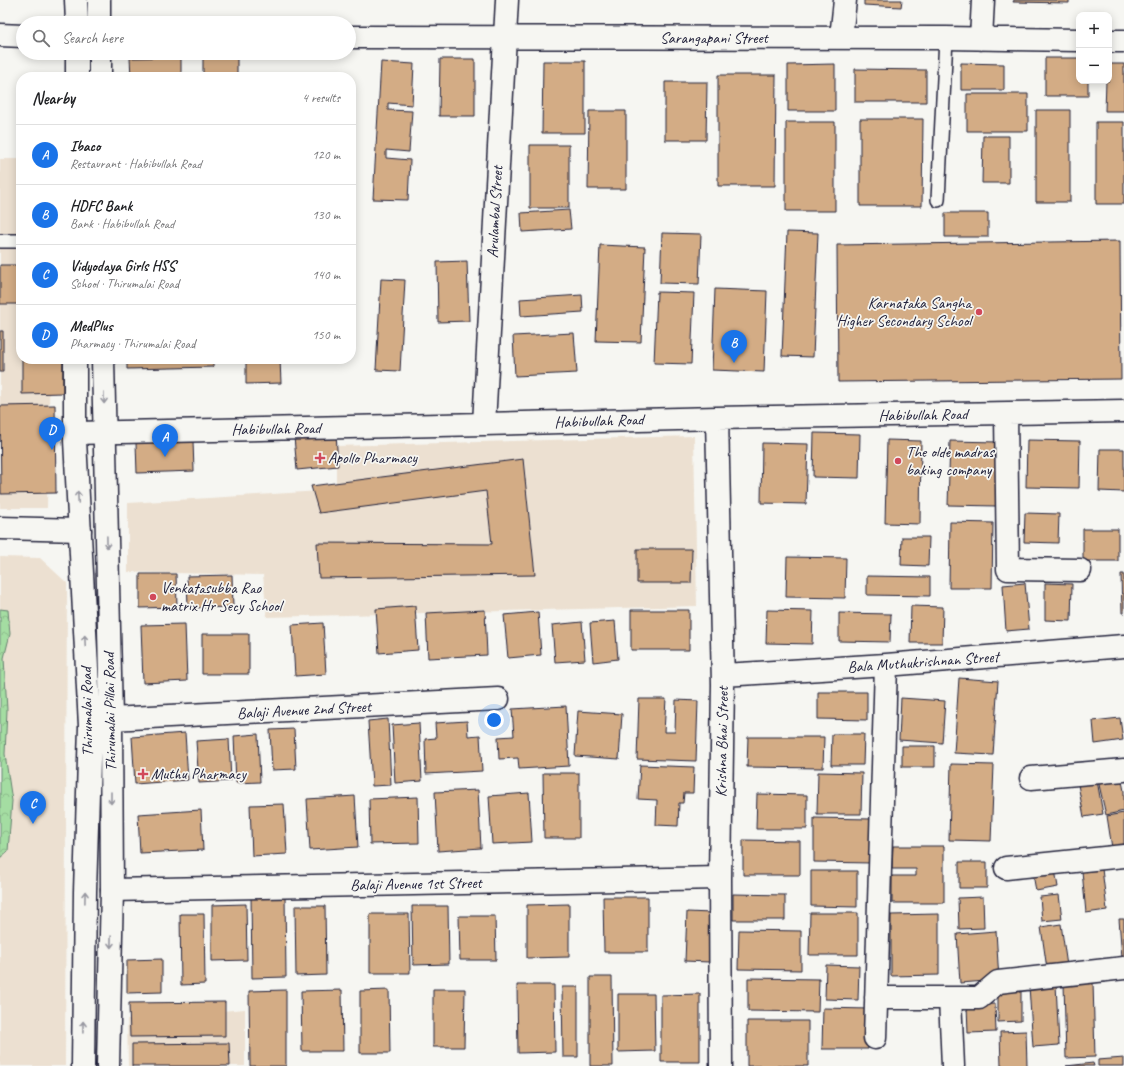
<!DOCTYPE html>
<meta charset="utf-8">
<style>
body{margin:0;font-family:Caveat,sans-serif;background:#f6f6f6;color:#202124}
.controls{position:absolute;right:12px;top:12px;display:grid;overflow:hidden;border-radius:8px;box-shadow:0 2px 10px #0003}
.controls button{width:36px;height:36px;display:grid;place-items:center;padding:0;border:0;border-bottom:1px solid #e0e0e0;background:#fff;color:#202124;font:20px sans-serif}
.you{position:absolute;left:494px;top:720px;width:14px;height:14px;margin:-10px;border:3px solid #fff;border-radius:50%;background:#1a73e8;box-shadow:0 0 0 6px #1a73e833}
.badge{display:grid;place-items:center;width:26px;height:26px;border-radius:50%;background:#1a73e8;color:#fff;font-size:13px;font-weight:700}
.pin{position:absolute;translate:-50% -33px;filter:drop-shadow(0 1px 2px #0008)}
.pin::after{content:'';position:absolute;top:21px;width:14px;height:12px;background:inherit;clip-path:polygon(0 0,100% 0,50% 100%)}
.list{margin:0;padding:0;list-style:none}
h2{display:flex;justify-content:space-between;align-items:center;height:52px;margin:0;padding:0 16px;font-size:17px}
h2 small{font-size:13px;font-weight:400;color:#757577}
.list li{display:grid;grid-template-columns:26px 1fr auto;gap:12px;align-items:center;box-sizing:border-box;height:60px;padding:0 16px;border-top:1px solid #e0e0e0}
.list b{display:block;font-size:15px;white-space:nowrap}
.list p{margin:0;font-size:13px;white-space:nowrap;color:#757577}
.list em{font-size:13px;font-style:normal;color:#757577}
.icon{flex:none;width:22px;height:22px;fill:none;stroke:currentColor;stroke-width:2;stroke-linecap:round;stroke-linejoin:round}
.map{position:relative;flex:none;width:1124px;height:1066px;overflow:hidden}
.search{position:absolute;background:#fff;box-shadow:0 2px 10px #0003;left:16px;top:16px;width:340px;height:44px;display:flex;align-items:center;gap:10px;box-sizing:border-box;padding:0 14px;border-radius:22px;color:#757577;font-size:15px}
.panel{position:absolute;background:#fff;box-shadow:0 2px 10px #0003;left:16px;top:72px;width:340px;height:292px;border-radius:16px}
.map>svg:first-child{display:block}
.built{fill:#ece0d1}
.park{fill:url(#park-crowns);stroke:#63806e}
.building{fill:#d3ac85;stroke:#22223b}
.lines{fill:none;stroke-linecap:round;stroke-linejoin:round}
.lane-casing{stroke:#22223b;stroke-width:16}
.street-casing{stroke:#22223b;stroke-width:25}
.secondary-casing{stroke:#22223b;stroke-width:25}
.lane{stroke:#f6f6f2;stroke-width:13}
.street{stroke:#f6f6f2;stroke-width:22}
.secondary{stroke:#f6f6f2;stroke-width:22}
.oneway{stroke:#9797a0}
.poi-dot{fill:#d1495b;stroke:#f6f6f2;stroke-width:1.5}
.labels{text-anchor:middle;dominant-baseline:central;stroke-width:3.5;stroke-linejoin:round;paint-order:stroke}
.street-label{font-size:16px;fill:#22223b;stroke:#f6f6f2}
.poi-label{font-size:16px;fill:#22223b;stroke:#f6f6f2;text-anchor:start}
</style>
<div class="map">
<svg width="1124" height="1066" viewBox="0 0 1124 1066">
<defs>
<pattern id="park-crowns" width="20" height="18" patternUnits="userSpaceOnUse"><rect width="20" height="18" fill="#a4dda2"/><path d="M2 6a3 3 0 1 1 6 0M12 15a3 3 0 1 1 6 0" fill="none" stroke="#8dbd8c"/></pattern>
</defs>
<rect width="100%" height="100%" fill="#f6f6f2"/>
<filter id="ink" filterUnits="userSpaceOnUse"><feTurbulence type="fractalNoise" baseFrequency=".025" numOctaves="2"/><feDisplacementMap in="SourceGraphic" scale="8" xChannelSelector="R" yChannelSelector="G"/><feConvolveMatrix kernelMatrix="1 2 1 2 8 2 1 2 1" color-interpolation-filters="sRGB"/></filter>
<g filter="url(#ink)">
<path class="built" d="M0,159h21v200h29l-3,149h-47z
M694,436l3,170 -430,11 -4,-42 -135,-3v-69l208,-13v-44z
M0,557l40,1 27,25 -2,483h-65z
M245,1009v57h-117l-1,-47z"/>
<path class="park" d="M0,609l8,1 2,24 -6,24 3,52 -2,44 7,47 -4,50 -8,7z"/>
<path class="building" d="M864,0h38l-1,7 -37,-2z
M1014,0h55v3l-56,-1z
M181,57v20h-50l-1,-19z
M237,57v20h-34v-19z
M1045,58h34v23h9v15h-43z
M440,59h35v57h-36z
M543,61h42v72h-43z
M381,62l33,2 -2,41 -24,-2v7l24,1 -3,41 -23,-2v8l24,2 -2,40 -35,-1z
M961,63l43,1v26h-43z
M835,64v47h-47v-46z
M1109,64h15v47h-19l1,-30h3z
M855,69l71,1v32h-71z
M718,75h58l-1,111h-57z
M665,82h42l-1,58h-41z
M967,94h61v37h-61z
M1036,110h34v92h-34z
M589,111h37v78h-38z
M860,119h63l-1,87h-62z
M786,122h49v89h-49z
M1096,122h28v82h-28z
M983,136h26v47h-27z
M530,145h39v63h-39z
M569,210l2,19 -49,3 -1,-19z
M945,213h43v24h-43z
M787,232l31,1 -5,124 -31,-1z
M662,233l39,1 -2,50 -39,-1z
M1120,241l1,138 -283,3 -1,-137z
M600,245l45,2 -4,95 -45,-1z
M467,261l2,60 -31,1 -1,-60z
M0,265h21v39h-21z
M381,279l24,1 -5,91 -24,-1z
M715,289l52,2 -3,81 -52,-2z
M657,292l37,1 -3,71 -37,-1z
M582,295l1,17 -62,4 -1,-17z
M0,331h3v41h-3z
M574,333l3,40 -62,3 -2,-40z
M22,359h41v34l-41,1z
M127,359h86v8l-86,2z
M246,359h34l1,24 -35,1z
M55,405l1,88 -55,1 -1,-88z
M336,433l2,33 -41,4 -3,-33z
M814,433l46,1 -1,44 -46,-1z
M887,440l34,1 -1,83 -35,-1z
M1027,440l53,1 -1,47 -53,-1z
M193,441l1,30 -57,2 -1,-30z
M950,441l47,1 -1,64 -48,-1z
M762,443l46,1 -2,60 -45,-1z
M1100,449h24v43l-25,-1z
M523,459l12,116 -216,3 -2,-35 175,1 -6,-53 -167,22 -8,-27z
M1025,513l34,1 -1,29 -34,-1z
M950,522l43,1 -1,65h-43z
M1083,529h35v32h-35z
M902,537h27l-1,29 -27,-1z
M637,549h55l-1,34h-54z
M787,557l59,1 -1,40 -59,-1z
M140,574h36l1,33 -37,1z
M1121,574h3v39h-2z
M232,575l1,32 -45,1 -1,-32z
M867,576l63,1v19l-63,-1z
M1025,583l4,46 -23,2 -3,-46z
M1045,583l27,1 -1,37 -26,-1z
M415,606l3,44 -39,3 -3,-44z
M911,606l32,1 -1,36h-32z
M485,610l2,45 -59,3 -2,-45z
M631,610h58v40h-58z
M767,610l46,1 -1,33 -46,-1z
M538,612l3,43 -33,3 -4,-43z
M839,613l52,1 -1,28 -51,-1z
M615,621l3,38 -25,3 -3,-39z
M582,622l3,38 -30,2 -3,-37z
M323,623l3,51 -31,2 -3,-51z
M185,624l2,57 -44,2 -2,-58z
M202,634h47v40h-47z
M959,678l39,3 -5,74 -39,-2z
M818,692h49v28l-49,-1z
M901,698l44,3 -3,42 -43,-3z
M639,699h27l-2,33h11l1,-32 22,1 -2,60 -59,-2z
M566,706l3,60 -50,3 -1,-11 -19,1 -1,-22 16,-1 -2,-27z
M578,711l44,3 -3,45 -44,-3z
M1120,718l3,22 -28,4 -2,-23z
M388,719l3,66 -19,1 -4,-65z
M467,721l1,15 12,-1 2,36 -56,3 -1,-35 11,-1 -1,-15z
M419,723l3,58 -27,2 -3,-58z
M294,729l2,40 -24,1 -2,-40z
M185,733l3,47 -53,4 -3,-47z
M258,734l2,48 -24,1 -2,-47z
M832,734h32l-1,31h-32z
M748,737h76l-1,31 -76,-1z
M229,739l2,42 -32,2 -3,-42z
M902,746h33v21h-33z
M951,764l43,1 -3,76 -42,-1z
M640,765l54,2 -1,26h-9l-1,10h-4l-1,23 -22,-1 1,-25 -19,-1z
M1120,771l4,20v20l-18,4 -9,-39z
M818,772l44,1 -1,41h-44z
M543,773h36v65h-35z
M1096,775l7,39 -19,3 -7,-38z
M478,790l3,58 -43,3 -3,-59z
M529,793l3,49 -40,2 -3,-48z
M757,794l50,1v34h-51z
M355,796l3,51 -48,3 -3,-51z
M418,797l1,46 -49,1 -1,-45z
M284,804l3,50 -35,2 -2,-51z
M201,810l2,40 -63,3 -2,-39z
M1124,813v33l-12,2 -5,-32z
M814,818l57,1v44l-57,-1z
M743,840l57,1v34h-57z
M893,846h51v57h-52v-27h24v-7h-24z
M959,862h28v26h-28z
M1102,869l5,41 -21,3 -4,-42z
M1055,870l3,17 -22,4 -3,-17z
M811,871h46v36l-46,-1z
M733,894l52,1v25h-52z
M251,895h34l1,82 -34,1z
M1059,895l3,24 -20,2 -2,-24z
M603,897h45v55h-44z
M983,897l1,31 -25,1 -1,-31z
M246,904l1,56 -35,1v-56z
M569,904v53l-42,1v-53z
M295,906h30l1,69 -30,1z
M412,906h36l1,58 -36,1z
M687,912l24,1 -2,49 -24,-1z
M810,913h48v42h-49z
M180,914h24l1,70 -24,1z
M370,914h39l1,59h-40z
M939,914v61l-48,1v-61z
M459,916h36l1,44h-36z
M1119,919h5v38l-2,1z
M1061,924l6,42 -20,3 -6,-42z
M739,930l62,1v39l-63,-1z
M996,931l3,49 -39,3 -3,-49z
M162,959v33l-35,1v-33z
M826,965l33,1 -1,34 -33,-1z
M590,977h22l1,89h-23z
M748,978l71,1 -1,33 -70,-1z
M1093,982l2,75 -29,1 -2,-75z
M1056,984l3,61 -26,2 -4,-61z
M517,985h37l1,67 -37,1z
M562,987h16v70h-15z
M1021,987v34l-23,1v-34z
M433,989h32l-1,58h-31z
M286,990v76h-36l-1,-75z
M342,990l1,61h-41l-1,-60z
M389,990l1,63h-30v-62z
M618,994h36l1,57 -37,1z
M700,994v68h-39v-67z
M225,1002v34l-95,1 -1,-34z
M995,1004l1,28 -28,1 -1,-28z
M823,1008l45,1v40h-46z
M747,1021h61v45h-61z
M1026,1031l1,35h-26l-1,-34z
M229,1043l1,23h-98v-22z
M1124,1058v8h-26v-6z
M1093,1063l1,3h-28z"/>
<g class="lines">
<g class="lane-casing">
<path id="lane" d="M938,200l8,-162
M0,241h21"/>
</g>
<g class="street-casing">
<path id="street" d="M0,35l23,1
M349,37l597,1 133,2
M841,38l4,-38
M981,39l2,-39
M1109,41h15
M1006,414l2,155 72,1
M717,418l6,266 -3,194 1,188
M484,424l23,-424
M75,433l409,-9 233,-6 407,-7
M0,528l80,2
M723,675l163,-10 238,-19
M111,719l387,-20
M1031,778l93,-8
M1006,868l118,-12
M112,890l608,-12
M876,998h103l19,-16 126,-14
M950,998l3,68
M875,1038l11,-373"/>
</g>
<g class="secondary-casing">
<path id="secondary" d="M76,0l1,23
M99,0v23
M100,53v24
M77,77v-24
M75,359v81l15,286 -5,166 -2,174
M103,359l8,360 1,171 -4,176"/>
</g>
<use href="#lane" class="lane"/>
<use href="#street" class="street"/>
<use href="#secondary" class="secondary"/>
</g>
<defs><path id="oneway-shaft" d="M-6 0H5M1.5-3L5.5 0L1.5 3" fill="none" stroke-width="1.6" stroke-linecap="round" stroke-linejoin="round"/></defs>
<g class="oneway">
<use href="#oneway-shaft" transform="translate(104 398) rotate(89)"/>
<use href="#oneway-shaft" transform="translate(78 497) rotate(-93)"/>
<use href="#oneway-shaft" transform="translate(107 542) rotate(89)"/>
<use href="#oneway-shaft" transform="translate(85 641) rotate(-93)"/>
<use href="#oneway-shaft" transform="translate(111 798) rotate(90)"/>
<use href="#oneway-shaft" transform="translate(85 897) rotate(-89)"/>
<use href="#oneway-shaft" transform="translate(111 942) rotate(91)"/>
<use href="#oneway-shaft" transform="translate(83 1027) rotate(-89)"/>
</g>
</g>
<g class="poi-dot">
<circle cx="979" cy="312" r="4"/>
<path d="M318 452h4v4h4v4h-4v4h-4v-4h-4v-4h4z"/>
<circle cx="898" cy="461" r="4"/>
<circle cx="153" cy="597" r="4"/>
<path d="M141 768h4v4h4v4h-4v4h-4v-4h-4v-4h4z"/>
</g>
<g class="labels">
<g class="street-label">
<text x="714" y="38">Sarangapani Street</text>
<text transform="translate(495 212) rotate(-87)">Arulambal Street</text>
<text transform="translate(923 415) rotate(-1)">Habibullah Road</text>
<text transform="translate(599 421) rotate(-2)">Habibullah Road</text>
<text transform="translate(276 429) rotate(-1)">Habibullah Road</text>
<text transform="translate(923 662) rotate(-4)">Bala Muthukrishnan Street</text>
<text transform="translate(304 710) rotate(-3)">Balaji Avenue 2nd Street</text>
<text transform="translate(87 712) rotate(-91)">Thirumalai Road</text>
<text transform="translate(110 712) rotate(-91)">Thirumalai Pillai Road</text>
<text transform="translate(722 742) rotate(-89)">Krishna Bhai Street</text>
<text transform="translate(416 884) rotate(-1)">Balaji Avenue 1st Street</text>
</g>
<g class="poi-label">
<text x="971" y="303" text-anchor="end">Karnataka Sangha<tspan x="971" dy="18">Higher Secondary School</tspan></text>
<text x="906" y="452">The olde madras<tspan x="906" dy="18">baking company</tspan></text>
<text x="328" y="458">Apollo Pharmacy</text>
<text x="161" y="588">Venkatasubba Rao<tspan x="161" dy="18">matrix Hr Secy School</tspan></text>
<text x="151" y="774">Muthu Pharmacy</text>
</g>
</g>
</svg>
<div class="controls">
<button>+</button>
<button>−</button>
</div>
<div class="you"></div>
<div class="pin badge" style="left:165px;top:457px">A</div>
<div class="pin badge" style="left:734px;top:363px">B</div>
<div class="pin badge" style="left:33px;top:824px">C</div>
<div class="pin badge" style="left:52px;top:450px">D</div>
<div class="search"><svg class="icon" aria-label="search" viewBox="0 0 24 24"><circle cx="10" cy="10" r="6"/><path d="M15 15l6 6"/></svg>Search here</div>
<section class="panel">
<h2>Nearby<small>4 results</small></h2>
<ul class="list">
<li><span class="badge">A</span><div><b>Ibaco</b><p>Restaurant · Habibullah Road</p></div><em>120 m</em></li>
<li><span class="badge">B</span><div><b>HDFC Bank</b><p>Bank · Habibullah Road</p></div><em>130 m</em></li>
<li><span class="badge">C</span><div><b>Vidyodaya Girls HSS</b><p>School · Thirumalai Road</p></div><em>140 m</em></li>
<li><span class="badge">D</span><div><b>MedPlus</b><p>Pharmacy · Thirumalai Road</p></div><em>150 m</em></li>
</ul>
</section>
</div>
